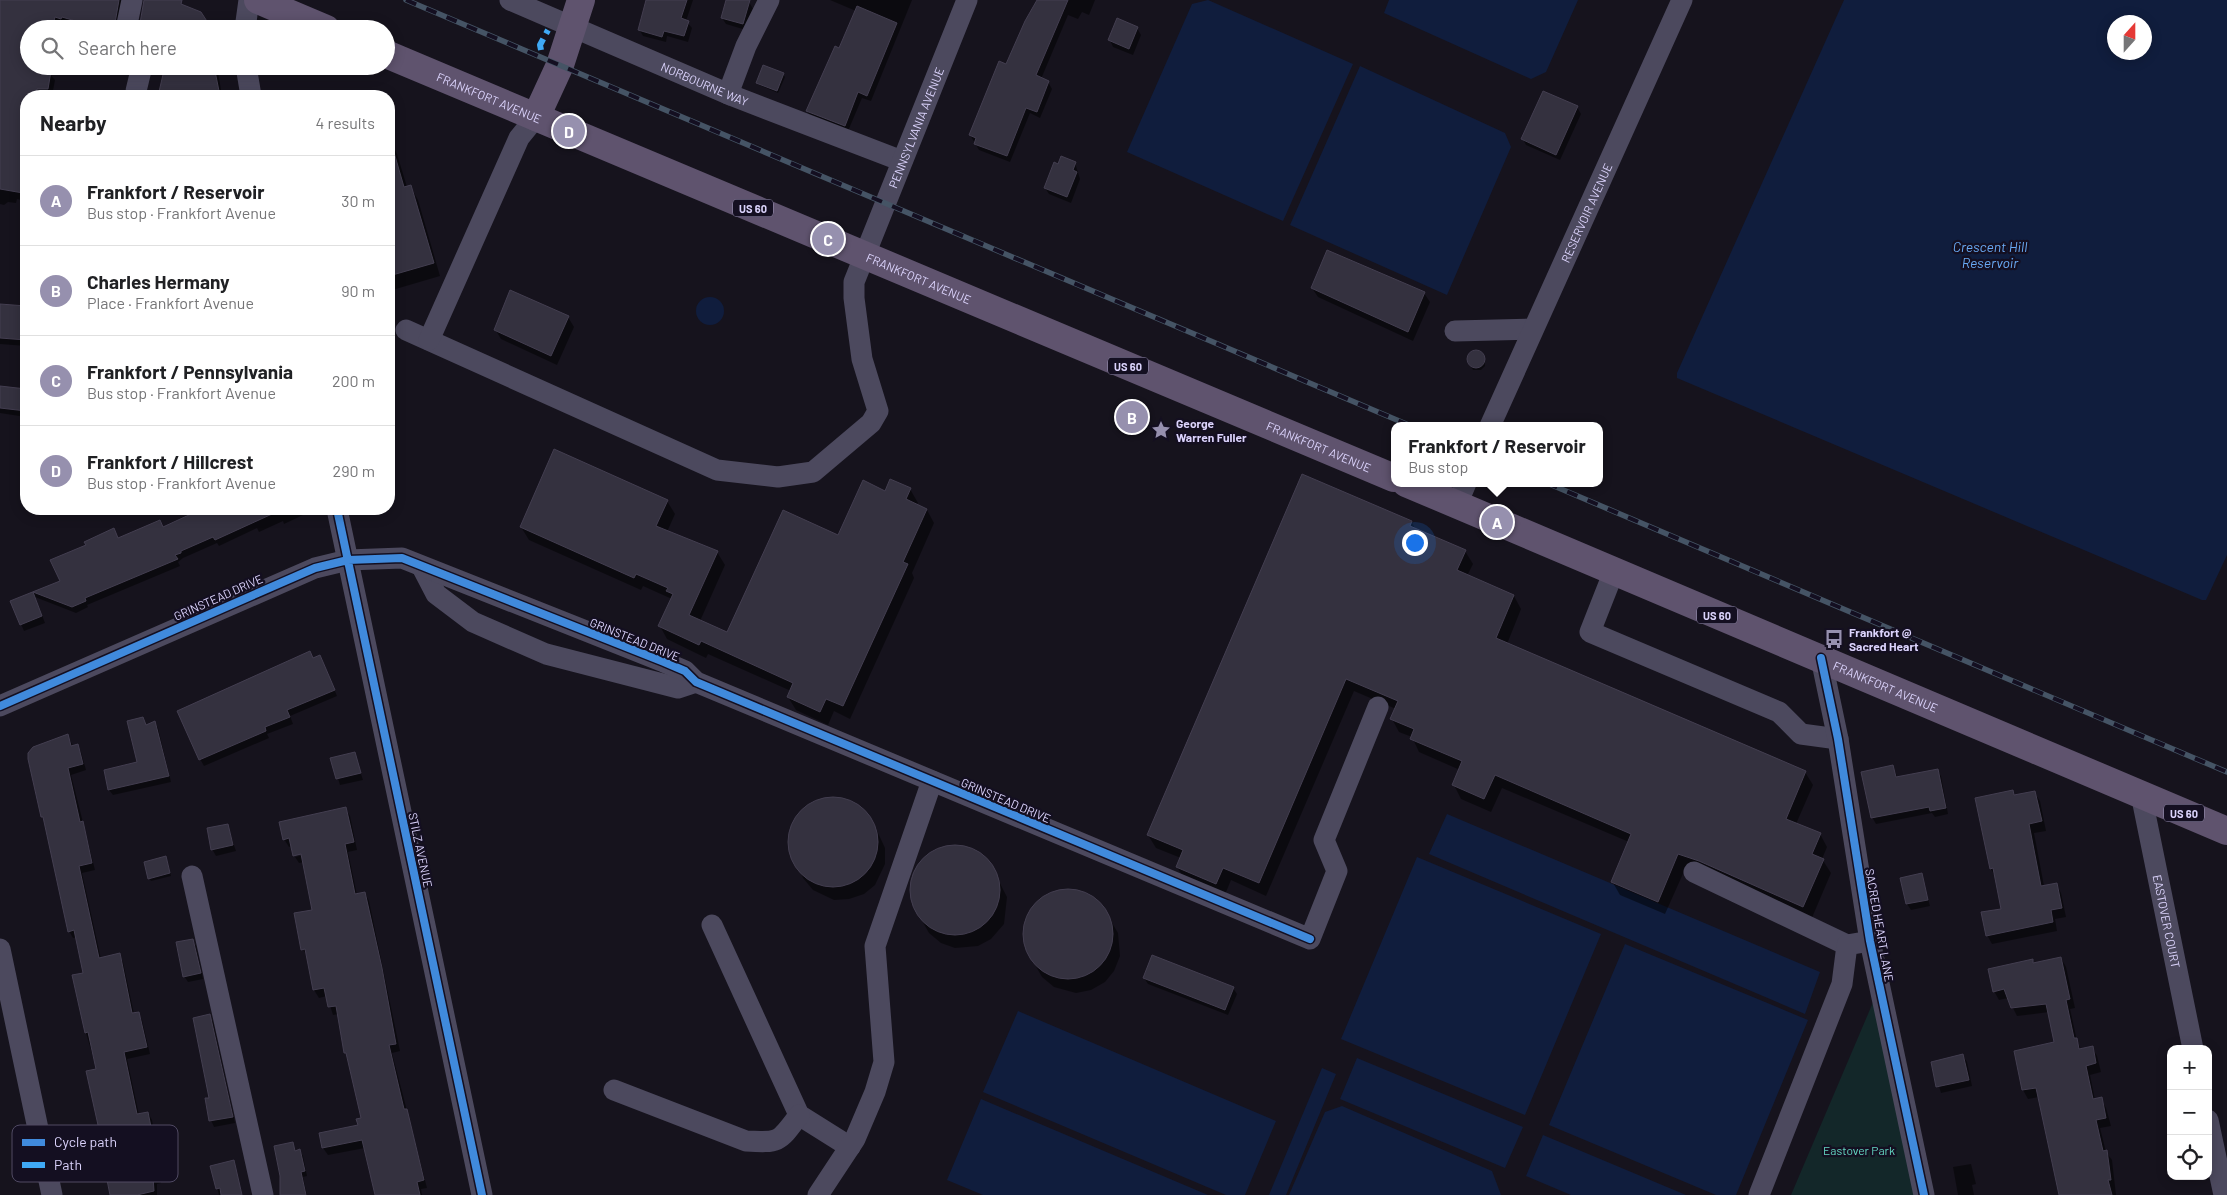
<!DOCTYPE html>
<meta charset="utf-8">
<style>
body{margin:0;font-family:Barlow,sans-serif;background:#f2f2f2;color:#202124}
.controls{position:absolute;right:15px;bottom:15px;display:grid;overflow:hidden;border-radius:10px;box-shadow:0 2px 12px #0003}
.controls button{width:45px;height:45px;display:grid;place-items:center;padding:0;border:0;border-bottom:1px solid #e0e0e0;background:#fff;color:#202124;font:25px sans-serif}
.compass{position:absolute;left:2107px;top:15px;width:45px;height:45px;border-radius:50%;background:#fff;box-shadow:0 2px 12px #0003;rotate:21deg}
.you{position:absolute;left:1414px;top:542px;width:18px;height:18px;margin:-12px;border:4px solid #fff;border-radius:50%;background:#1a73e8;box-shadow:0 0 0 8px #1a73e833}
.badge{display:grid;place-items:center;width:32px;height:32px;border-radius:50%;background:#9690ae;color:#fff;font-size:16px;font-weight:700}
.pin{position:absolute;translate:-50% -50%;border:2px solid #fff;box-shadow:0 1px 5px #0006}
.popup{position:absolute;left:1391px;top:422px;width:212px;height:65px;box-sizing:border-box;display:grid;place-content:center;border-radius:10px;background:#fff;filter:drop-shadow(0 1px 4px #0005);font-size:16px;white-space:nowrap;color:#757577}
.popup b{font-size:19px;color:#202124}
.popup::after{content:'';position:absolute;left:50%;top:100%;margin-left:-10px;border:10px solid transparent;border-top-color:#fff}
.list{margin:0;padding:0;list-style:none}
h2{display:flex;justify-content:space-between;align-items:center;height:65px;margin:0;padding:0 20px;font-size:21px}
h2 small{font-size:16px;font-weight:400;color:#757577}
.list li{display:grid;grid-template-columns:32px 1fr auto;gap:15px;align-items:center;box-sizing:border-box;height:90px;padding:0 20px;border-top:1px solid #e0e0e0}
.list b{display:block;font-size:19px;white-space:nowrap}
.list p{margin:0;font-size:16px;white-space:nowrap;color:#757577}
.list em{font-size:16px;font-style:normal;color:#757577}
.icon{flex:none;width:28px;height:28px;fill:none;stroke:currentColor;stroke-width:2;stroke-linecap:round;stroke-linejoin:round}
.map{position:relative;flex:none;width:2227px;height:1195px;overflow:hidden}
.search{position:absolute;background:#fff;box-shadow:0 2px 12px #0003;left:20px;top:20px;width:375px;height:55px;display:flex;align-items:center;gap:12px;box-sizing:border-box;padding:0 18px;border-radius:28px;color:#757577;font-size:19px}
.panel{position:absolute;background:#fff;box-shadow:0 2px 12px #0003;left:20px;top:90px;width:375px;height:425px;border-radius:20px}
.map>svg:first-child{display:block}
.green{fill:#132729}
.water{fill:#101d3d;fill-rule:evenodd}
.shadow{fill:#0007}
.building{fill:#34313f;stroke:#433e50}
.lines{fill:none;stroke-linecap:round;stroke-linejoin:round}
.minor{stroke:#4c495e;stroke-width:21}
.major{stroke:#5f536e;stroke-width:28}
.rail-casing{stroke:#455465;stroke-width:5.5}
.rail{stroke:#140f21;stroke-width:4;stroke-dasharray:11;stroke-linecap:butt}
.quiet{stroke:#3fa9f5;stroke-width:6;stroke-dasharray:12 6;stroke-linecap:butt}
.cycleway-casing{stroke:#140f21;stroke-width:11}
.cycleway{stroke:#408adc;stroke-width:8}
.labels{text-anchor:middle;dominant-baseline:central;stroke-width:4.5;stroke-linejoin:round;paint-order:stroke}
.shield{fill:#140f21;stroke:#9f98ba;stroke-width:1}
.shield-label{font-size:11px;font-weight:bold;fill:#dbd3fc}
.street-label{font-size:12px;fill:#dbd3fc;stroke:#140f21}
.poi-label{font-size:12px;font-weight:bold;fill:#dbd3fc;stroke:#140f21;text-anchor:start}
.park-label{font-size:12px;fill:#64d6c2;stroke:#140f21}
.water-label{font-size:14px;font-style:italic;fill:#69a9f4;stroke:#140f21}
.key{fill:#140f21;stroke:#504a63;stroke-width:1}
.key-label{font-size:14px;fill:#dbd3fc}
</style>
<div class="map">
<svg width="2227" height="1195" viewBox="0 0 2227 1195">
<rect width="100%" height="100%" fill="#16131d"/>
<path class="green" d="M1874,1000l42,195h-125z"/>
<path class="water" d="M1208,0l145,64 -70,157 -156,-69 65,-148z
M1389,0h189l-32,72 -15,7 -147,-66z
M1844,0h383v555l-21,45h-4l-525,-222v-5zM2114,22h30v30h-30z
M1360,66l145,67 6,14 -64,148 -157,-70z
M696 311a14 14 0 1 1 28 0a14 14 0 1 1-28 0Z
M1447,814l373,158 -15,42 -376,-160z
M1417,857l184,77 -76,181 -184,-76z
M1625,944l183,76 -72,175h-20l-167,-70z
M1018,1011l258,110 -31,74h-19l-243,-103z
M1357,1058l166,69 -18,41 -165,-69z
M1322,1068l14,6 -50,121h-17z
M981,1099l227,96h-225l-36,-15z
M1342,1106l150,65 9,24h-212l36,-83z
M1543,1135l143,60h-115l-45,-19z"/>
<path class="shadow" d="M2,0h125l-7,29h-39l-15,-4 -1,2 -6,-2 -1,4h-29v37h21l-2,6 7,8 -3,16h-26v105l-9,-2 -1,4 -8,-1 -4,3 -4,-1v-196z
M648,0h45l-7,21 6,7 -4,14 -21,-6 -1,6 -23,-6 -4,-7z
M727,0l22,2 4,7 -7,21 -20,-6 -4,-6z
M830,0h82l-41,101 -9,-3 -14,33 -37,-14 -4,-6 33,-61 16,-39z
M1038,0h57l-6,15 -7,-3 -4,7 -10,-4 -27,64 7,3 4,7 -12,29 -10,-5 -20,49 -31,-12 -9,-15z
M1137,28l4,7 -8,20 -20,-8 -3,-7z
M167,66h50l5,30h-62z
M783,74l2,3 -7,16 -19,-8 -2,-2z
M1577,107l4,7 -21,46 -34,-15 -3,-6z
M390,140l7,14 10,33 3,-1 8,14 22,76 -51,15z
M1075,163l5,16 -9,24 -22,-9 -4,-6 14,-23z
M1312,288l112,5 6,9 -17,39 -95,-44z
M0,305l26,2v39l-26,-2z
M568,317l6,10 -17,38 -56,-26 -6,-10z
M1475,350l10,8v8l-4,4h-8l-4,-7v-8z
M0,387l26,4v26l-26,-4z
M1302,475l110,47 3,7 50,22 8,13 -6,12 47,20 7,13 -14,35 298,128 8,13 -17,39 24,10 7,13 -5,12 9,14 -20,47 -125,-53 -21,47 -45,-19 -8,-14 17,-39 -127,-54 -11,24 -30,-13 -7,-14 6,-15 -41,-18 -7,-15 -13,-5 -7,-13 4,-10 -42,-18 -88,205 -35,-16 -7,17 -39,-17 -8,-13 4,-9 -25,-10 -8,-13z
M910,489l8,14 -2,2 11,5 7,13 -22,50 2,5 -64,141 -16,-8 -6,14 -32,-15 -8,-13 3,-6 -83,-37 -2,4 -39,-19 -7,-13 12,-27 -29,-13 -2,4 -112,-50 -8,-13 146,-26 8,13 -8,18 50,20 8,13 -25,56 28,13 158,-142z
M206,509h93l4,6 -19,9 -1,-3 -24,11 -2,-4 -38,18 -2,-3 -34,15 -5,4 2,4 -93,39 1,2 -12,6 -41,-16 10,26 -21,8 -13,-30 51,-20 56,-42 45,-11z
M314,659l9,4 14,33 -47,20 3,8 -26,10 2,4 -65,28 -4,-7z
M143,718l3,8 9,-4 3,6 13,54 -58,13 -4,-5 30,-27z
M68,736l5,10 4,-1 4,7 5,18 -15,5 24,95 -13,3 19,86 18,-4 4,7 11,52 4,-1 4,7 8,34 -23,5 12,56 9,-2 4,7 5,29 -3,1 7,33 -4,1v11h-45l-15,-125 -11,-37 -12,-57 11,-2 -8,-37 -4,1 -4,-7 -23,-108 -4,-6z
M354,753l9,27 -23,5 -8,-26z
M1893,767l5,11 39,-8 4,6 7,38 -13,3 -3,-4 -56,11 -4,-7z
M2012,791l3,5 19,-4 6,9 6,30 -12,2 10,53 12,-2 5,9 5,24 -11,2 2,12 -65,13 -5,-9 16,-25 -7,-32 -5,-9z
M826,798h15l14,5 17,17 13,28v16l-10,21 -11,9 -15,5 -15,1 -21,-10 -10,-12 -13,-29 2,-23 8,-13 11,-10z
M345,808l5,8 7,34 -9,2 9,43 8,-2 4,8 31,150 -8,2 35,135 -6,1 1,6h-46l-11,-47 -37,7 -5,-7 36,-22 3,-7 -24,-105 -5,1 -6,-19 -8,2 -5,-8 -6,-32 -5,-9 11,-38 -10,-49 -5,1 -4,-6 13,-3h-13v2l-2,-10 -4,1 -5,-8z
M227,825l9,26 -20,5 -4,-7z
M955,846l15,3 19,13 18,35 -3,27 -13,15 -13,7 -23,2 -14,-5 -12,-10 -16,-28 -2,-22 6,-15 9,-11 14,-8z
M167,860l4,16 -20,5 -2,-3z
M1921,875l9,31 -19,4 -4,-6 -5,-25z
M1076,890l14,6 12,10 16,27 2,23 -6,15 -9,11 -14,8 -15,3 -22,-6 -12,-10 -16,-28 -2,-15 1,-16 14,-18 14,-7z
M192,940l4,6 7,33 -15,3 -4,-6z
M2061,958l5,9 9,41 -5,1 7,32 4,8 11,-2 5,9 4,16 -11,3 5,25 6,-1 5,9 5,18 -11,2 6,24 6,8 4,35h-55l-22,-98 -11,2 -5,-9 -8,-38 41,-9 -7,-31 -32,4 -9,-18 -9,2 -5,-9 38,-31 2,4z
M1144,978l89,10 4,6 -9,21 -80,-31z
M209,1016l4,6 22,101 -21,4 -3,-7z
M1963,1056l4,6 5,24 -31,7 -9,-31z
M292,1143l4,9 4,-1 3,5 4,20 -4,1 4,18h-21z
M233,1161l9,34h-23l-7,-28z
M1971,1164l5,20 -4,1 2,10h-16l-5,-28z"/>
<path class="building" d="M0,0h119l-5,29h-12l-40,-12 -1,2 -6,-2 -3,12h-23v38l22,4 -3,18h-11l-1,7h-10v79l-3,18 -23,-4z
M144,0h38l-1,4 20,8 11,17h-73z
M646,0h41l-6,18 8,3 -5,15 -20,-5 -2,6 -24,-7z
M726,0h24l-7,24 -22,-6z
M1037,0h31l-32,75 13,6 -12,31 -11,-4 -19,48 -33,-12 2,-6 -7,-3 30,-74 7,3 19,-43z
M857,6l40,17 -30,73 -9,-4 -13,34 -39,-15 29,-65 4,2z
M1117,18l21,9 -9,22 -21,-9z
M763,65l21,8 -7,18 -21,-8z
M165,66h49l6,30h-62z
M1543,91l35,15 -22,49 -35,-16z
M393,149l11,38 7,-2 23,78 -45,13v-126z
M1061,156l15,6 -3,8 4,2 -10,25 -23,-9 10,-26 4,2z
M1327,250l98,42 -17,40 -97,-44z
M510,290l59,26 -18,40 -57,-26z
M0,304l26,2v34l-26,-2z
M1467 359a9 9 0 1 1 18 0a9 9 0 1 1-18 0Z
M0,386l26,3v22l-26,-3z
M554,449l114,51 -12,26 62,25 -29,64 38,17 56,-122 55,25 25,-55 22,11 5,-12 21,9 -5,11 21,10 -24,53 5,2 -65,142 -17,-7 -6,13 -33,-15 6,-14 -92,-42 -2,4 -41,-19 15,-32 -7,-3 2,-3 -32,-14 -2,4 -114,-51z
M1302,474l110,47 -2,5 56,24 -9,20 57,25 -18,43 310,133 -20,48 35,14 -9,21 12,5 -21,48 -104,-46 -21,-7 -20,48 -47,-20 20,-48 -136,-59 -11,24 -32,-14 10,-24 -52,-22 4,-10 -24,-10 8,-18 -52,-22 -87,204 -36,-15 -7,16 -40,-17 7,-17 -36,-15z
M202,509h81l-68,31 -2,-3 -32,14v2l-6,2 3,4 -93,39 1,3 -14,6 -39,-15 9,24 -22,9 -10,-24 50,-20 -10,-21 36,-15 -2,-3 30,-14 4,10 42,-18 3,7z
M310,651l3,7 7,-3 15,35 -48,20 3,7 -25,10 1,4 -67,29 -22,-49z
M143,717l3,8 9,-4 14,55 -61,14 -4,-20 33,-8 -10,-41z
M68,734l3,12 7,-2 5,20 -15,4 12,54 3,-1 9,42 -13,3 20,92 21,-5 12,60 7,-1 8,35 -23,5 13,62 11,-2 6,30 -3,1 7,33 -5,1 1,14 -17,4h-27l-5,-25h3l-22,-99 10,-2 -8,-37 -3,1 -13,-58 11,-2 -9,-43 -6,2 -25,-115h-2l-13,-58v-6l5,-6z
M355,752l6,21 -25,6 -6,-21z
M1893,765l3,12 42,-8 8,39 -16,3 -1,-4 -58,11 -10,-46z
M2013,790l1,5 21,-4 7,30 -13,3 12,62 16,-3 5,25 -11,2 2,12 -67,14 -5,-24 20,-3 -8,-41 -3,1 -15,-71z
M788 842a45 45 0 1 1 90 0a45 45 0 1 1-90 0Z
M346,807l8,35 -9,2 10,50 10,-2 17,76 14,76 -7,1 15,64h3l17,71 -7,2 3,13h-45l-13,-55 -40,8 -3,-15 39,-8 -2,-6 5,-1 -15,-65h-2l-8,-47 -8,1 -4,-19 -11,2 -8,-41 -4,1 -7,-37 18,-3 -11,-56 -8,2 -4,-18 -6,2 -4,-18z
M228,824l5,21 -22,5 -4,-22z
M910 890a45 45 0 1 1 90 0a45 45 0 1 1-90 0Z
M166,856l4,17 -22,6 -4,-17z
M1922,873l6,27 -22,4 -6,-26z
M1023 934a45 45 0 1 1 90 0a45 45 0 1 1-90 0Z
M193,939l8,34 -18,4 -7,-35z
M1152,955l82,32 -9,23 -82,-32z
M2061,957l9,42 -4,1 8,38h3l2,11 14,-3 3,17 -10,3 7,33 9,-2 4,21 -10,2 7,31 4,-1 4,30h-3l4,15h-53l-23,-107 -14,2 -8,-39 40,-9 -8,-38 -35,4 -7,-19 -11,3 -5,-23 45,-10v4z
M210,1014l23,103 -24,4 -4,-23h4l-16,-80z
M1963,1054l6,26 -33,7 -5,-25z
M293,1142l2,9 5,-2 5,22 -4,1 5,23h-26v-19l-6,-30z
M234,1160l8,35h-21l-1,-7 -4,1 -6,-23z"/>
<g class="lines">
<g class="minor">
<path id="s1" d="M510,0l223,96 169,65"/>
<path d="M126,29l6,-29"/>
<path d="M245,29l4,-29"/>
<path d="M246,66l5,30"/>
<path d="M136,91l6,-25"/>
<path d="M728,94l18,-48 23,-46"/>
<path id="s2" d="M406,330l311,140 61,7 35,-5 58,-49 7,-12 -16,-52 -8,-61v-16l113,-282"/>
<path d="M1455,331l78,-2"/>
<path d="M429,340l90,-202 17,-21"/>
<path id="s3" d="M1490,426l192,-426"/>
<path d="M1457,504l9,-21"/>
<path d="M337,509l145,686"/>
<path d="M422,567l14,27 37,28 73,32 132,34 18,-6"/>
<path d="M1614,571l-24,61 189,80 22,22 37,5"/>
<path d="M1821,658l17,81 32,202 54,254"/>
<path d="M0,706l315,-138 33,-8 54,-2 262,104 21,9 11,11 614,257 27,-68 -13,-31 54,-133"/>
<path id="s4" d="M2141,794l52,255"/>
<path d="M1694,872l153,73"/>
<path d="M192,876l71,319"/>
<path d="M712,925l87,190 51,32"/>
<path d="M0,949l52,246"/>
<path d="M614,1090l132,51c34,2 33,1 53,-26"/>
<path d="M2208,1120l16,75"/>
<path d="M818,1195l37,-56 20,-47 9,-30 -9,-116 57,-165"/>
<path d="M1759,1195l83,-211 5,-39 23,-4"/>
</g>
<g class="major">
<path d="M258,0l68,29"/>
<path id="s5" d="M386,54l1008,424"/>
<path d="M536,117l24,-52 21,-65"/>
<path id="s6" d="M1406,483l821,348"/>
</g>
<g class="rail-casing">
<path id="rail" d="M406,0l1005,426
M1547,483l680,289"/>
</g>
<use href="#rail" class="rail"/>
<path class="quiet" d="M541,50l-1,-5 8,-15"/>
<g class="cycleway-casing">
<path id="cycleway" d="M337,509l145,686
M1821,658l17,81 32,202 54,254
M0,706l315,-138 33,-8 54,-2 262,104 21,9 11,11 614,257"/>
</g>
<use href="#cycleway" class="cycleway"/>
</g>
<defs>
<g id="sight-bare" transform="scale(1.5)"><path d="M0-6L1.8-2.2L6-1.7L2.9 1.2L3.7 5.4L0 3.3L-3.7 5.4L-2.9 1.2L-6-1.7L-1.8-2.2Z" fill="#9690ae" stroke="#140f21" stroke-width="2.5" paint-order="stroke"/></g>
<g id="bus-bare" transform="scale(1.5)"><path d="M-5-6H5V4H4V6H2V4H-2V6H-4V4H-5ZM-3.5-4V0h7V-4ZM-3.5 1.2v1.5H-2V1.2ZM2 1.2v1.5H3.5V1.2Z" fill="#9690ae" stroke="#140f21" stroke-width="2.5" paint-order="stroke"/></g>
</defs>
<g fill-rule="evenodd">
<use href="#sight-bare" x="1161" y="430"/>
<use href="#bus-bare" x="1834" y="639"/>
</g>
<g class="labels">
<g class="shield">
<rect x="733" y="199.5" width="40" height="17" rx="4"/>
<rect x="1108" y="357.5" width="40" height="17" rx="4"/>
<rect x="1697" y="606.5" width="40" height="17" rx="4"/>
<rect x="2164" y="804.5" width="40" height="17" rx="4"/>
</g>
<g class="shield-label">
<text x="753" y="208">US 60</text>
<text x="1128" y="366">US 60</text>
<text x="1717" y="615">US 60</text>
<text x="2184" y="813">US 60</text>
</g>
<g class="street-label">
<text stroke="none"><textPath href="#s1" startOffset="212">NORBOURNE WAY</textPath></text>
<text stroke="none"><textPath href="#s5" startOffset="112">FRANKFORT AVENUE</textPath></text>
<text stroke="none"><textPath href="#s2" startOffset="826">PENNSYLVANIA AVENUE</textPath></text>
<text stroke="none"><textPath href="#s3" startOffset="234">RESERVOIR AVENUE</textPath></text>
<text stroke="none"><textPath href="#s5" startOffset="578">FRANKFORT AVENUE</textPath></text>
<text stroke="none"><textPath href="#s5" startOffset="1012">FRANKFORT AVENUE</textPath></text>
<text transform="translate(218 597) rotate(-24)">GRINSTEAD DRIVE</text>
<text transform="translate(635 639) rotate(22)">GRINSTEAD DRIVE</text>
<text stroke="none"><textPath href="#s6" startOffset="521">FRANKFORT AVENUE</textPath></text>
<text transform="translate(1006 800) rotate(23)">GRINSTEAD DRIVE</text>
<text transform="translate(421 850) rotate(78)">STILZ AVENUE</text>
<text stroke="none"><textPath href="#s4" startOffset="130">EASTOVER COURT</textPath></text>
<text transform="translate(1880 925) rotate(80)">SACRED HEART LANE</text>
</g>
<g class="poi-label">
<text x="1176" y="423">George<tspan x="1176" dy="14">Warren Fuller</tspan></text>
<text x="1849" y="632">Frankfort @<tspan x="1849" dy="14">Sacred Heart</tspan></text>
</g>
<g class="park-label">
<text x="1859" y="1150">Eastover Park</text>
</g>
<g class="water-label">
<text x="1990" y="246">Crescent Hill<tspan x="1990" dy="16">Reservoir</tspan></text>
</g>
</g>
<rect x="12" y="1125" width="166" height="57" rx="8" class="key"/>
<rect x="22" y="1139" width="23" height="7" fill="#408adc"/>
<rect x="22" y="1162" width="23" height="6" fill="#3fa9f5"/>
<g class="key-label">
<text x="54" y="1147">Cycle path</text>
<text x="54" y="1170">Path</text>
</g>
</svg>
<div class="controls">
<button>+</button>
<button>−</button>
<button><svg class="icon" aria-label="locate" viewBox="0 0 24 24"><circle cx="12" cy="12" r="6"/><path d="M12 2v4M12 18v4M2 12h4M18 12h4"/></svg></button>
</div>
<svg class="compass" viewBox="-18 -18 36 36"><path d="M0-13l5 13h-10z" fill="#e53935"/><path d="M0 13l5-13h-10z" fill="#757577"/></svg>
<div class="you"></div>
<div class="pin badge" style="left:1497px;top:522px">A</div>
<div class="popup"><b>Frankfort / Reservoir</b>Bus stop</div>
<div class="pin badge" style="left:1132px;top:417px">B</div>
<div class="pin badge" style="left:828px;top:239px">C</div>
<div class="pin badge" style="left:569px;top:131px">D</div>
<div class="search"><svg class="icon" aria-label="search" viewBox="0 0 24 24"><circle cx="10" cy="10" r="6"/><path d="M15 15l6 6"/></svg>Search here</div>
<section class="panel">
<h2>Nearby<small>4 results</small></h2>
<ul class="list">
<li><span class="badge">A</span><div><b>Frankfort / Reservoir</b><p>Bus stop · Frankfort Avenue</p></div><em>30 m</em></li>
<li><span class="badge">B</span><div><b>Charles Hermany</b><p>Place · Frankfort Avenue</p></div><em>90 m</em></li>
<li><span class="badge">C</span><div><b>Frankfort / Pennsylvania</b><p>Bus stop · Frankfort Avenue</p></div><em>200 m</em></li>
<li><span class="badge">D</span><div><b>Frankfort / Hillcrest</b><p>Bus stop · Frankfort Avenue</p></div><em>290 m</em></li>
</ul>
</section>
</div>
